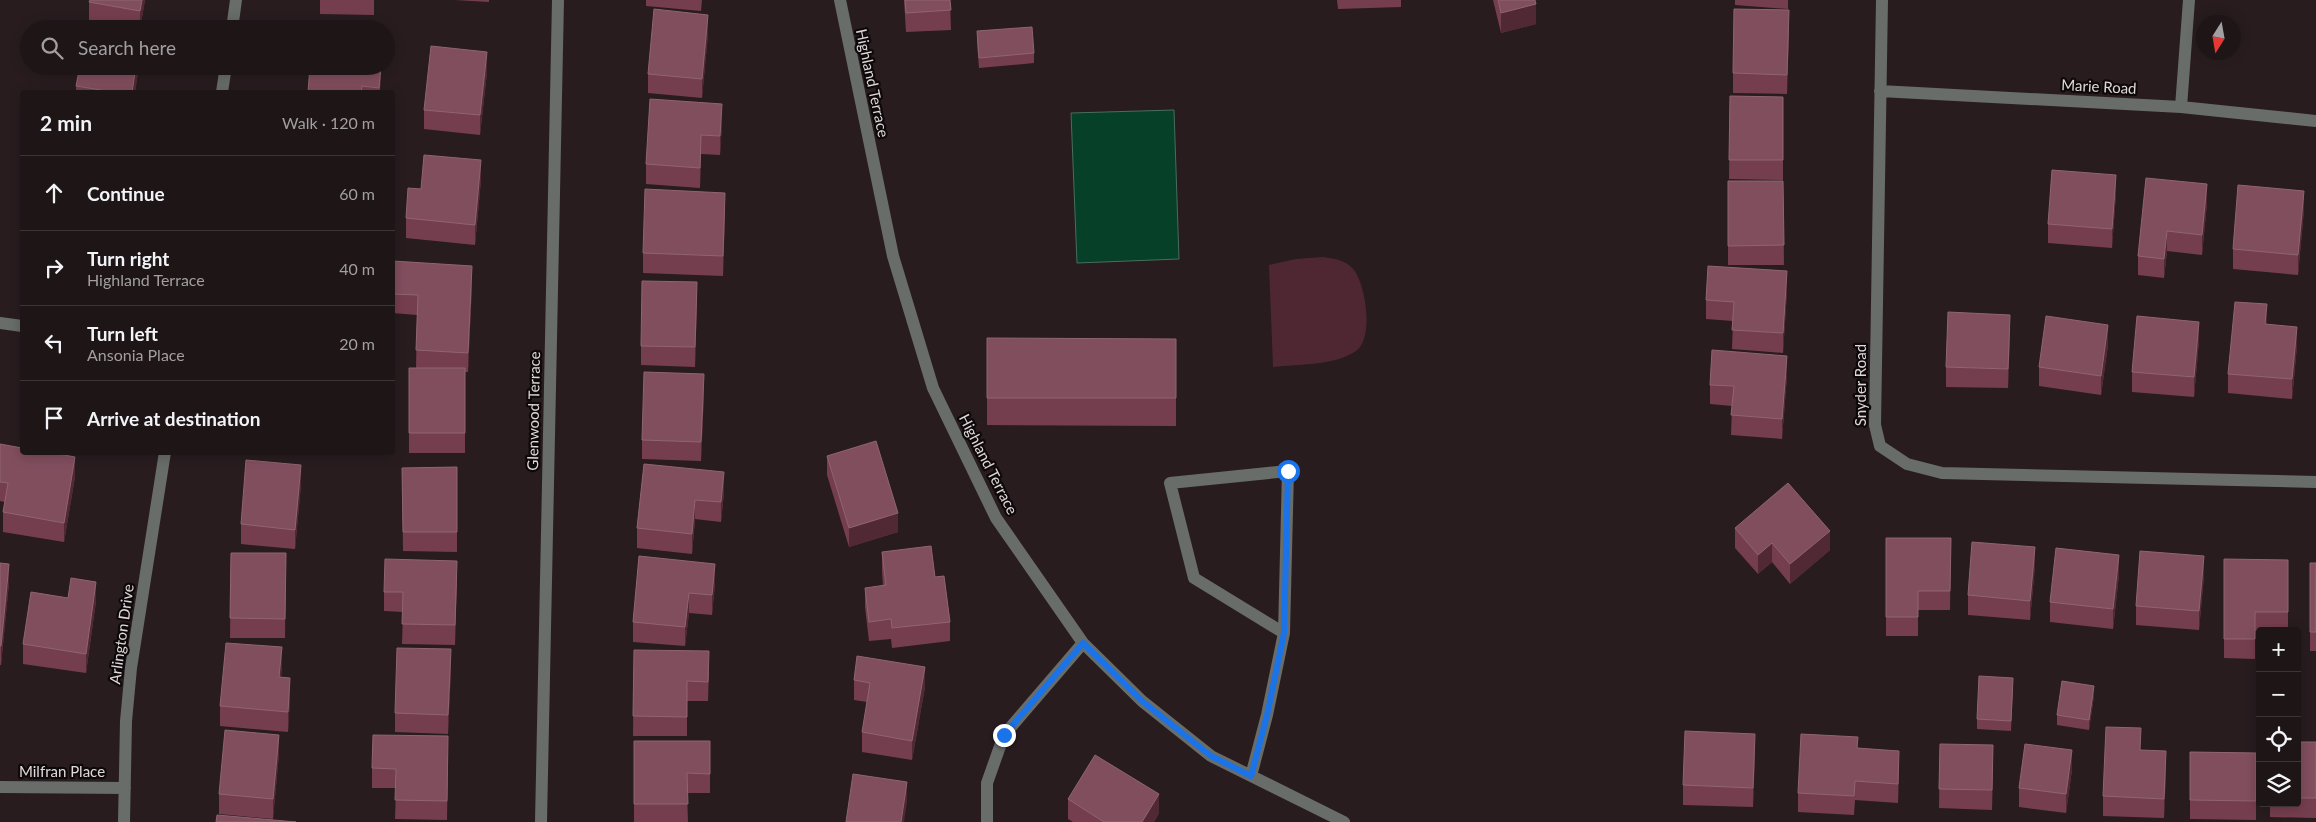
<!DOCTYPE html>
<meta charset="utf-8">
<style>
body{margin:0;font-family:Lato,sans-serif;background:#261e20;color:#f1f3f6}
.controls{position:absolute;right:15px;bottom:15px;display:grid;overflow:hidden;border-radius:5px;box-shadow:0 2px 12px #0003}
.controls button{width:45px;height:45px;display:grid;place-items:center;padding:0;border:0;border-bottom:1px solid #3c3436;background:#1e1517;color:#f1f3f6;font:25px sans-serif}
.compass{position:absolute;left:2196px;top:15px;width:45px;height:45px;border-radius:50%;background:#1e1517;box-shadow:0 2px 12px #0003;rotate:191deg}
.stop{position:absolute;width:15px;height:15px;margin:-11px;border:4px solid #1a73e8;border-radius:50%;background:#fff}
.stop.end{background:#1a73e8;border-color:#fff;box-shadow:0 1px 5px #0008}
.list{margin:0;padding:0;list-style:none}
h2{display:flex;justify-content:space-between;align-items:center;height:65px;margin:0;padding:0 20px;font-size:21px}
h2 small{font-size:16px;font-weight:400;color:#a19fa1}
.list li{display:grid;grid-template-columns:32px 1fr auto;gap:15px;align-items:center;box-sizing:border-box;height:75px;padding:0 20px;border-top:1px solid #3c3436}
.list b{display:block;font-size:19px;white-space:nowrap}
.list p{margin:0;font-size:16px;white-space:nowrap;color:#a19fa1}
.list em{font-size:16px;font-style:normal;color:#a19fa1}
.icon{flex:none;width:28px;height:28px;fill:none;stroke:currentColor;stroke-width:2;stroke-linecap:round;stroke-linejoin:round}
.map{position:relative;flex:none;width:2316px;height:822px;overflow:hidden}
.search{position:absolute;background:#1e1517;box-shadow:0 2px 12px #0003;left:20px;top:20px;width:375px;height:55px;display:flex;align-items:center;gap:12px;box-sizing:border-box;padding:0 18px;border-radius:28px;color:#a19fa1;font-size:19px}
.panel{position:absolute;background:#1e1517;box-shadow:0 2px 12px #0003;left:20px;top:90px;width:375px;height:365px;border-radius:5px}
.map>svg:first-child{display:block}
.green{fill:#4f2733}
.water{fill:#064029;stroke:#476e5e}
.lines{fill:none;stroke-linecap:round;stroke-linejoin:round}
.minor{stroke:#686d6a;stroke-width:12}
.wall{fill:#753e4e}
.shaded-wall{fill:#512935}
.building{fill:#814e5e;stroke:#906471}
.route{stroke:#1a73e8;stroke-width:6}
.labels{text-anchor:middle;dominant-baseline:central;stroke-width:4.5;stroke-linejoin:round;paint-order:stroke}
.street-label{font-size:15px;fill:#e0d8da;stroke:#0d0809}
</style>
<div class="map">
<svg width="2316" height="822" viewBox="0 0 2316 822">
<rect width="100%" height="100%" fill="#281c1f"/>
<path class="green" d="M1323,257c12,2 23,3 31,13 12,16 20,68 2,81 -22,15 -57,13 -83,16l-4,-102 27,-6z"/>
<path class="water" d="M1174,110l5,149 -102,4 -6,-150z"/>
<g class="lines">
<path class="minor" d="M840,0l53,256 40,132 63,130 87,125 59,58 69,55 133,66
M1882,0l-7,425 5,21 27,18 35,9 374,9
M232,29l4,-29
M1880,91l301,16 135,14
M222,92l4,-26
M2181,107l8,-107
M0,323l22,3
M1251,776l16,-61 17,-82 4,-162 -118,12 24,95 90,55
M0,787l125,1
M124,822l2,-101 5,-53 34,-216
M541,822l17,-822
M987,822v-39l17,-48 79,-92"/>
</g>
<path class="wall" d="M145,0l-5,29h-11l-40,-7v-20z
M320,0h54v15l-54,-1z
M455,0h34v2z
M646,0h56l-1,11 -55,-5z
M904,0h46l1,30 -45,2z
M1337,0h64v7l-63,2z
M1493,0h42l1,24 -35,9z
M1735,0h53v9l-53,-4z
M1789,30l-2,64 -54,-1v-20z
M977,31l57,22v10l-55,5 -2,-26z
M708,34l-6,64 -54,-5v-19z
M80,66h59l-4,26h-59v-6z
M381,66l-1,26h-72z
M487,72l-7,63 -56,-6v-19z
M1730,96l53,1v83l-54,-1z
M722,123l-2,32 -19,-1 -1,34 -54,-4v-20z
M2146,178l61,25 -5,52 -35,-4 -3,27 -26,-3v-19z
M481,180l-6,65 -69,-7v-20l15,-29z
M1728,181h55l1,84h-56z
M2116,194l-4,54 -64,-5v-19z
M2304,210l-6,65 -65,-6v-20z
M725,212l-2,64 -80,-3v-20z
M393,261l79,24 -4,87h-3v81h-56v-85h7l1,-53 -25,-2z
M1787,291l-4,62 -51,-4 1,-28 -27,-2v-19z
M697,302l-2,65 -54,-2v-19z
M2010,334l-2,54 -62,-1v-20z
M987,338l189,1v87l-189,-1z
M2199,341l-5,56 -62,-5v-20z
M2108,345l-7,50 -62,-9v-19z
M2297,346l-5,53 -64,-6v-19z
M1787,376l-5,63 -51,-4 1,-29 -22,-2v-19z
M704,394l-3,67 -59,-2v-19z
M0,444l75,33 -11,65 -61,-10v-20l2,-10 -5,-1z
M63,452h15v3z
M827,456l71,76 -49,15 -22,-72z
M644,464l80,28 -3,30 -26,-3 -3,35 -55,-6v-20z
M457,467v85l-54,-1 -1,-83z
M301,485l-6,64 -54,-5v-20z
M1735,528l95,22 -40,34 -18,-22 -14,12 -23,-26z
M1886,538h65l-1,72h-32v26h-32z
M882,552l53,25 15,45v19l-58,7 -1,-9 -22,2 -4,-34v-19l18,-2 -1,-15z
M231,553h55l-1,85h-55z
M639,556l76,27 -3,32 -23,-2 -4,33 -52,-4v-20z
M2224,559l64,1v71h-33v28l-31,-1z
M0,563l9,20 -8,82h-1z
M2310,563h6v88h-6z
M2035,566l-5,54 -62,-5v-20z
M2119,575l-6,54 -63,-7v-20z
M2204,576l-5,54 -63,-5v-19z
M457,580l-2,65 -53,-1 1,-32 -19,-1v-19z
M68,598l28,3 -10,72 -63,-9v-20z
M634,650l75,21 -1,30h-21v35h-54z
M282,667l-1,10 9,20 -2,35 -68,-6v-20z
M451,669l-3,65 -53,-2v-19z
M854,680l71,7 -13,73 -50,-8v-20l5,-30 -13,-2z
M2013,688l-2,43 -34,-2v-10z
M2094,696l-5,34 -32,-5v-10z
M634,741h76v52h-23l1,29h-54z
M2297,742h19v76l-46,-1v-14h27z
M1940,744l53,21 -1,45 -53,-2z
M1858,748l41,22 -1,33 -43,-3 -1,15 -56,-3v-19z
M2141,750l25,21 -2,47 -61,-2v-20z
M2190,752l66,1v67l-66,-1z
M1755,753l-2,54 -70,-2v-20z
M279,754l-6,65 -54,-5v-20z
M448,756l-1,64 -52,-1 1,-31h-24v-20z
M2072,770l-6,43 -47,-6v-19z
M1068,799l91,14 -5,9h-81l-5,-3z"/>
<path class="shaded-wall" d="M142,0h3l-5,29v-18z
M1536,4v20l-35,9v-20z
M1789,10v20l-2,64v-19z
M708,15v19l-6,64v-19z
M487,52v20l-7,63v-20z
M136,66h3l-4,26h-3z
M722,104v19l-2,32v-19z
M701,135v19l-1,34v-20z
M481,160v20l-6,65v-20z
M2116,175v19l-4,54v-19z
M2207,184v19l-5,52v-20z
M2304,191v19l-6,65v-20z
M725,193v19l-2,64v-20z
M2167,231v20l-3,27v-19z
M472,266v19l-4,87v-19z
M1787,271v20l-4,62v-20z
M697,282v20l-2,65v-20z
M2267,304v20h-2z
M2010,315v19l-2,54v-19z
M2199,322v19l-5,56v-20z
M2108,325v20l-7,50v-19z
M2297,327v19l-5,53v-20z
M1787,356v20l-5,63v-20z
M704,374v20l-3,67v-19z
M75,457v20l-11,65v-19z
M301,465v20l-6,64v-19z
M724,472v20l-3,30v-20z
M695,500v19l-3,35v-20z
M898,513v19l-49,15v-19z
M1830,531v19l-40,34v-20z
M1772,543v19l-14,12v-19z
M2035,547v19l-5,54v-19z
M2119,555v20l-6,54v-20z
M2204,556v20l-5,54v-19z
M9,564v19l-8,82v-19z
M715,564v19l-3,32v-20z
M96,582v19l-10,72v-19z
M689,593v20l-4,33v-19z
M282,647v20l-3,29v-19z
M451,649v20l-3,65v-19z
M925,667v20l-13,73v-19z
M290,678v19l-2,35v-20z
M2094,686v10l-5,34v-10z
M1755,734v19l-2,54v-19z
M279,735v19l-6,65v-20z
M1993,745v20l-1,45v-20z
M2072,750v20l-6,43v-19z
M1899,751v19l-1,33v-19z
M2166,751v20l-2,47v-19z
M907,782v20l-3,20h-3z
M1159,794v19l-5,9h-12z"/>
<path class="building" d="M90,0h52l-2,11 -51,-9z
M905,0h45l1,10 -45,3z
M1498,0h37l1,4 -35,9z
M654,9l54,6 -6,64 -54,-5z
M1734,9l55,1 -2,65 -54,-2z
M87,23l36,6h-37z
M1032,27l2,26 -55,5 -2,-27z
M431,46l56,6 -7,63 -56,-5z
M80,66h56l-4,26h-19l-37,-6z
M310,66h71l-2,22 -17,-2 -1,6h-53z
M1730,96l53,1v63h-54z
M650,99l72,5 -2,32 -19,-1 -1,33 -54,-4z
M424,155l57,5 -6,65 -69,-7 2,-30 13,1z
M2052,170l64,5 -4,54 -64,-5z
M2146,178l61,6 -5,51 -35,-4 -3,28 -26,-3z
M1728,181h55l1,64 -56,1z
M2238,185l66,6 -6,64 -65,-6z
M645,189l80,4 -2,63 -80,-3z
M393,261l79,5 -4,87 -52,-3 2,-55 -26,-1z
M1708,266l79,5 -4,62 -51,-3 2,-28 -28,-2z
M642,281l55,1 -2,65 -54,-1z
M2235,302l32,2 -2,20 32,3 -5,52 -64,-5z
M1948,312l62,3 -2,54 -62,-2z
M2046,316l62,9 -7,51 -62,-9z
M2137,316l62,6 -5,55 -62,-5z
M987,338l189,1v59h-189z
M1712,350l75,6 -5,63 -51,-4 3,-29 -24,-1z
M409,368h56v65h-56z
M644,372l60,2 -3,68 -59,-2z
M876,441l22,72 -49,15 -22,-72z
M0,444l22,4v4h26l27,5 -11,66 -61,-11 5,-29 -8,-1z
M246,460l55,5 -6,65 -54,-6z
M644,464l80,8 -3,30 -26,-2 -3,34 -55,-6z
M457,467v65h-54l-1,-64z
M1788,483l42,48 -40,33 -18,-21 -14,12 -23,-27z
M1886,538h65l-1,53h-32v26h-32z
M1972,542l63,5 -5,54 -62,-6z
M931,546l4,31 9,-1 6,46 -58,6 -1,-9 -22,3 -4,-34 21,-3 -4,-33z
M2056,548l63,7 -6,54 -63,-7z
M2140,551l64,5 -5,55 -63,-5z
M231,553h55l-1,66 -55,-1z
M639,556l76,8 -3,31 -23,-2 -4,34 -52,-5z
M385,559l72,2 -2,64 -53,-1 1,-32h-19z
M2224,559l64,1v52h-33v27h-31z
M0,563l9,1 -8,82h-1z
M2310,563h6v69h-6z
M71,578l25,4 -10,72 -63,-10 8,-52 37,6z
M226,643l56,4 -3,30 11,1 -2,34 -68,-6z
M397,648l54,1 -3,66 -53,-2z
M634,650l75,1 -1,31 -21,-1v36l-54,-1z
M857,656l68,11 -13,74 -50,-9 8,-49 -16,-3z
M1979,676l34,2 -2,43 -34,-2z
M2062,681l32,5 -5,34 -32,-5z
M2106,727l35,1 -1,22 26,1 -2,48 -61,-3z
M225,730l54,5 -6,64 -54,-5z
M1685,731l70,3 -2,54 -70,-3z
M1801,734l57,3 -1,11 42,3 -1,33 -43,-3 -1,15 -56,-3z
M373,735l75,1 -1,65 -52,-1 1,-31 -24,-1z
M634,741h76v33l-23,-1 1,31h-54z
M2297,742h19v56h-19z
M1940,744l53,1 -1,45 -53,-1z
M2025,744l47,6 -6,44 -47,-6z
M2190,752l66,1v48l-66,-1z
M1095,755l64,39 -17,28h-38l-36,-23z
M853,774l54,8 -6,40h-55z
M217,815l79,7h-80z"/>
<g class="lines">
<path class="route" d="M1004,735l79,-92 59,58 69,55 40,20 16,-61 17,-82 4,-162"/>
</g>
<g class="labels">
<g class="street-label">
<text transform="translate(873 83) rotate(78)">Highland Terrace</text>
<text transform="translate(2099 86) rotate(3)">Marie Road</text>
<text transform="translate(1860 385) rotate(-90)">Snyder Road</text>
<text transform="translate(533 411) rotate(-89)">Glenwood Terrace</text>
<text transform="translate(989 464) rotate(63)">Highland Terrace</text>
<text transform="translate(121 634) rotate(-82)">Arlington Drive</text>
<text x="62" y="771">Milfran Place</text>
</g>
</g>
</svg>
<div class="controls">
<button>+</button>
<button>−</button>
<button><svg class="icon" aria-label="locate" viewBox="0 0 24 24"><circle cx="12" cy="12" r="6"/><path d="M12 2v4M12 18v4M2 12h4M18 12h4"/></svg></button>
<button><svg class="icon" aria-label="layers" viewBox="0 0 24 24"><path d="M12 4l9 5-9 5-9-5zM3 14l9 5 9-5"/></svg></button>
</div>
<svg class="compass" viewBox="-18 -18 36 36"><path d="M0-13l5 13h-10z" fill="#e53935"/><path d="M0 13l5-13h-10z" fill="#a19fa1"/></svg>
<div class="stop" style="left:1288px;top:471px"></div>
<div class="stop end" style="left:1004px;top:735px"></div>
<div class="search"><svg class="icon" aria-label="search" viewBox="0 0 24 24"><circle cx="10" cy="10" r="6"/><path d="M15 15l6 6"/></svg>Search here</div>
<section class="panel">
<h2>2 min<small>Walk · 120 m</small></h2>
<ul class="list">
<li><svg class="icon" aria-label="ahead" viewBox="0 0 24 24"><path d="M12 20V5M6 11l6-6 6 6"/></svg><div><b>Continue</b></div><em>60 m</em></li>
<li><svg class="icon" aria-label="right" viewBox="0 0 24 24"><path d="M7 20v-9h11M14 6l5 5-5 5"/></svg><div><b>Turn right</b><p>Highland Terrace</p></div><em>40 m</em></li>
<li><svg class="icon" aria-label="left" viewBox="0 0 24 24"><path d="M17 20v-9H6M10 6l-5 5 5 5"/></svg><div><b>Turn left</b><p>Ansonia Place</p></div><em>20 m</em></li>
<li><svg class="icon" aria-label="arrive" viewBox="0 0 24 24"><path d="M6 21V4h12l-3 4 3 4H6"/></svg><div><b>Arrive at destination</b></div></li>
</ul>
</section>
</div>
